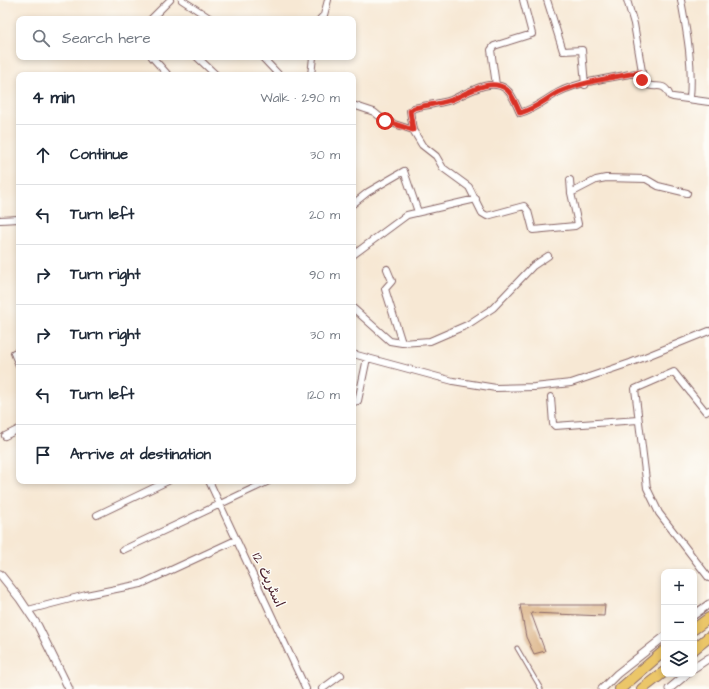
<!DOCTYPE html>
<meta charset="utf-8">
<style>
body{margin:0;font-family:"Architects Daughter","Playpen Sans Arabic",sans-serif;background:#f2f2f3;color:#1f2937}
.controls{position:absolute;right:12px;bottom:12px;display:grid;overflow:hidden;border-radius:8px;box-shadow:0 2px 6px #0003}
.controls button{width:36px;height:36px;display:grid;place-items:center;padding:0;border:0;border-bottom:1px solid #e0e1e3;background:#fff;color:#1f2937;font:20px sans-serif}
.stop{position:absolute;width:12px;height:12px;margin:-9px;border:3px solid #d93025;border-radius:50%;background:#fff}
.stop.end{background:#d93025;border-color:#fff;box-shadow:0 1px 4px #0008}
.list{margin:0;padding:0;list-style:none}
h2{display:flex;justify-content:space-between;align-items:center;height:52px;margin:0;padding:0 16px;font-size:17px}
h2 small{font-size:13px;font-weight:400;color:#747a83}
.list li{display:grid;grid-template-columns:26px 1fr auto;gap:12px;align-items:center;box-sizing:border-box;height:60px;padding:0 16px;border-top:1px solid #e0e1e3}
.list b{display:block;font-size:15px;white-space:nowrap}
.list em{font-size:13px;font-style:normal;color:#747a83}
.icon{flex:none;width:22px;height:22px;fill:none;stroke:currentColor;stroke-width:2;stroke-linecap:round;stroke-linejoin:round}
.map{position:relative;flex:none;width:709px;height:689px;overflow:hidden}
.search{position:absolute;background:#fff;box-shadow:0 2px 6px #0003;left:16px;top:16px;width:340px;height:44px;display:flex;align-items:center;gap:10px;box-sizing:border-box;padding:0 14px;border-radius:8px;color:#747a83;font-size:15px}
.panel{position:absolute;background:#fff;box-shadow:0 2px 6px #0003;left:16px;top:72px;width:340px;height:412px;border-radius:8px}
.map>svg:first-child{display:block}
.building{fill:#d9ae7f}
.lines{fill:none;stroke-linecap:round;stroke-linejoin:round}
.service-casing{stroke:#876566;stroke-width:5}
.minor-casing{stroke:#876566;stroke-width:8}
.tertiary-casing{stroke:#876566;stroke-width:9}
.trunk-casing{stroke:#876566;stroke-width:12}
.service{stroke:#fff;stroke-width:3}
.minor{stroke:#fff;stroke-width:6}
.tertiary{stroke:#fff;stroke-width:7}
.trunk{stroke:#ebc669;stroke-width:10}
.route{stroke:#d93025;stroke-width:5}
.labels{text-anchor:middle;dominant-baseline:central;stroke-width:3;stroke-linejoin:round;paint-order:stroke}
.street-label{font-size:14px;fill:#4a1f2b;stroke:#fdfcf7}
</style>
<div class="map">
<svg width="709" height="689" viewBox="0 0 709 689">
<rect width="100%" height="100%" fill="#fdfcf7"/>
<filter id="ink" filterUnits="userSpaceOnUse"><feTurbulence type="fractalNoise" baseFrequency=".025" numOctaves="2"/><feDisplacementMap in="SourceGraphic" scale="8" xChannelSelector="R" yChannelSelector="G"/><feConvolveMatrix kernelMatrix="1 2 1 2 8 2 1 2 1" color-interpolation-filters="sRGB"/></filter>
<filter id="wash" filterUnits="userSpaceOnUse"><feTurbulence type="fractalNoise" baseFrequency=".012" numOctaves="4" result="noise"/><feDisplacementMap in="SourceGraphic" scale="16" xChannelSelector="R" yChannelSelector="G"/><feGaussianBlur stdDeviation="0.9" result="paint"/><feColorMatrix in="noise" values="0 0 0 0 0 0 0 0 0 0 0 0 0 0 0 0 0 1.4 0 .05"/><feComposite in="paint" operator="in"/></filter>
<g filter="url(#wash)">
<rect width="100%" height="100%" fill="#f7e8d4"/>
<g id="blocks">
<path class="building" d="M520,605h85l-1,11 -73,-3 14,38 -11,3 -8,-17z"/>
</g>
</g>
<g filter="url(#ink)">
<use href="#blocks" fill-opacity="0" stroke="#876566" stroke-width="1"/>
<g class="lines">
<g class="service-casing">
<path id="service" d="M517,648l24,41"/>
</g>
<g class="minor-casing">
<path id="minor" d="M182,0l29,19
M547,0l16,51 19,-1 3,35
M627,0l7,24 10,59c11,8 19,-4 26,13l3,1 36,5
M681,0c6,33 12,65 9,98
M151,19l19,-19
M320,19l4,-4 4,-15
M152,57l16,18
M197,57l19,18
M262,57l17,18
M311,75l2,-18
M496,85l-5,-35 3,-4 38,-12 -9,-34
M353,105l21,7 11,9 28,9
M570,180l1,13 7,31 -3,2 -42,4 -5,-19 -4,-5 -37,10 -5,-3 -13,-26 -26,-19 -7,-12 -14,-11 -9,-15 -3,-19 4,-3c12,-3 25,-4 37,-8 15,-6 39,-23 55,-11 7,5 10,16 14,24 17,-5 24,-13 39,-21 22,-11 57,-15 82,-20
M571,193l25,-13 10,-2 40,1 12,7 29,7
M353,204l15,-12 36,-21 14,41
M0,220l19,-1
M353,255l54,-40 69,-16
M387,269l5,12 -7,8 17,54
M353,308l37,33 12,2 28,-2 37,-16 26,-17 40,-42 15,-10
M14,353l5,12
M353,354l100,27 43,7 38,-1 37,-4 59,-20 79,-32
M551,397l2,27 2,2 83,-6
M353,402l5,-1 9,-43
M709,410l-3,2 -32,-40 -39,17 12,99 12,25 50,65
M5,436l14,-7
M209,481l97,208
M97,515l71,-34
M123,550l146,-69
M28,610l58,-15 55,-11 95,-44
M322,689l19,-14"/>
</g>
<g class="tertiary-casing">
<path id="tertiary" d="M0,574l20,25 18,27 31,63
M694,615l15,-11
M694,668l15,-10
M602,689l15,-15 47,-37
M669,689l18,-15"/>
</g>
<g class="trunk-casing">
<path id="trunk" d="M694,629l15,-11
M694,649l15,-12
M620,689l44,-38
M642,689l22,-17"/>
</g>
<use href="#service" class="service"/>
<use href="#minor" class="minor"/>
<use href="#tertiary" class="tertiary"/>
<use href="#trunk" class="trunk"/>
</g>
</g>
<g class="lines" filter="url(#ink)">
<path class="route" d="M385,121l28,9 -3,-19 4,-3c12,-3 25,-4 37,-8 15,-6 39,-23 55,-11 7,5 10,16 14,24 17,-5 24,-13 39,-21 22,-10 57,-15 82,-20l1,8"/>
</g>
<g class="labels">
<g class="street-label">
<text transform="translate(268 580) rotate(65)">اسٹریٹ 12</text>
</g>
</g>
</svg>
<div class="controls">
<button>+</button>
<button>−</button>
<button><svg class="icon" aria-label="layers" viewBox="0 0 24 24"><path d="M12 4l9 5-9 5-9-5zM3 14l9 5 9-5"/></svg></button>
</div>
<div class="stop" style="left:385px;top:121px"></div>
<div class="stop end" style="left:642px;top:80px"></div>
<div class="search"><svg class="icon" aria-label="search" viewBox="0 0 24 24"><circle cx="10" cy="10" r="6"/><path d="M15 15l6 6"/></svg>Search here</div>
<section class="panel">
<h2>4 min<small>Walk · 290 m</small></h2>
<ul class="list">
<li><svg class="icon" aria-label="ahead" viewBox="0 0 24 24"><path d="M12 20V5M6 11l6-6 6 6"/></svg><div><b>Continue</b></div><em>30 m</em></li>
<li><svg class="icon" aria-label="left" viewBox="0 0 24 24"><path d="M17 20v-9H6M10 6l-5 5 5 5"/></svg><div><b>Turn left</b></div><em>20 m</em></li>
<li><svg class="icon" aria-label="right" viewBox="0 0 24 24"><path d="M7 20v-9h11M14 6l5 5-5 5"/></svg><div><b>Turn right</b></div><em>90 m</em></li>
<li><svg class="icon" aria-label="right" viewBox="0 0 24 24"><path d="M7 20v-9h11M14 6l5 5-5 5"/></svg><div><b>Turn right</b></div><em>30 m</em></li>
<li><svg class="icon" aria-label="left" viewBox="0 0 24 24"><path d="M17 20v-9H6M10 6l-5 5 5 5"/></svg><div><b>Turn left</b></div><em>120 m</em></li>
<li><svg class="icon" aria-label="arrive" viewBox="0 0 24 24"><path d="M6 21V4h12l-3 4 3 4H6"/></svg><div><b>Arrive at destination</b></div></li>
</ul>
</section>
</div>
